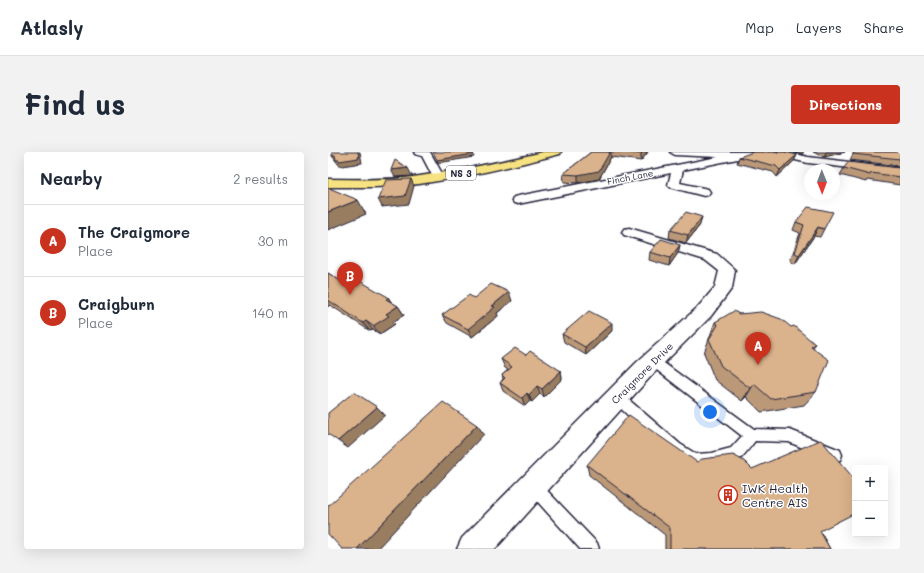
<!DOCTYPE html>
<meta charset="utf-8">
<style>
body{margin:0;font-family:Mali,sans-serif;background:#f2f2f3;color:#1f2937}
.controls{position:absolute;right:12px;bottom:12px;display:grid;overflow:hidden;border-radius:4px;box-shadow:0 4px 16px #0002}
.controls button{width:36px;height:36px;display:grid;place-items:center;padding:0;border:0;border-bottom:1px solid #e0e1e3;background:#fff;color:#1f2937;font:20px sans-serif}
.compass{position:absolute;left:476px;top:12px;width:36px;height:36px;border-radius:50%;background:#fff;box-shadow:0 4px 16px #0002;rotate:179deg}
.you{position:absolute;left:382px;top:260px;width:14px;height:14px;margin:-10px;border:3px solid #fff;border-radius:50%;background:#1a73e8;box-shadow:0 0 0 6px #1a73e833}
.badge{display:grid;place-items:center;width:26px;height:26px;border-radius:50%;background:#c8321e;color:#fff;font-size:13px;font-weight:700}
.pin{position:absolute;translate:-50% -33px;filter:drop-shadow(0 1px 2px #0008)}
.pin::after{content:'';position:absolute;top:21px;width:14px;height:12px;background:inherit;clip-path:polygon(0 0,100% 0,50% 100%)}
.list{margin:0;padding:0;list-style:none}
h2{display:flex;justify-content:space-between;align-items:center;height:52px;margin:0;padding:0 16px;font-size:17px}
h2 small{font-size:13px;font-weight:400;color:#747a83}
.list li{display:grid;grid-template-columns:26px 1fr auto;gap:12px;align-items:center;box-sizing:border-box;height:72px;padding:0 16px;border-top:1px solid #e0e1e3}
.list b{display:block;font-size:15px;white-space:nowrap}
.list p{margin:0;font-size:13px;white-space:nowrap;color:#747a83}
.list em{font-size:13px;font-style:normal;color:#747a83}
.map{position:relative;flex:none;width:572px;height:397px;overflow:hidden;border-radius:4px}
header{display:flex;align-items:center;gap:24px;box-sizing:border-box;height:56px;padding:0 20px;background:#fff;border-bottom:1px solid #e0e1e3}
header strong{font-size:19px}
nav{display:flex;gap:22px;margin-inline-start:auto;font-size:14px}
.intro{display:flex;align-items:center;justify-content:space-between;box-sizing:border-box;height:96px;padding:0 24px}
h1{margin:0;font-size:28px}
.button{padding:10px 18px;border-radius:4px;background:#c8321e;color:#fff;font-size:14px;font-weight:700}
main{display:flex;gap:24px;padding:0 24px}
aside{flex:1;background:#fff;border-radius:4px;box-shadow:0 4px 16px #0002}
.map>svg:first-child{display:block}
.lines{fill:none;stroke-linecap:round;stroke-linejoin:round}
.lane-casing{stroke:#22223b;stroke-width:3}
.street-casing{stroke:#22223b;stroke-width:3}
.primary-casing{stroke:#22223b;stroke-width:3}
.lane{fill:#fff;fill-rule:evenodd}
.street{fill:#fff;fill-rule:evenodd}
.primary{fill:#f6e281;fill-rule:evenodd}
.wall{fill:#bb9978;stroke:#22223b}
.shaded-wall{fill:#997d61;stroke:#22223b}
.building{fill:#dab28b;stroke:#22223b}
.labels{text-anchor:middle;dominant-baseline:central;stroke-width:3;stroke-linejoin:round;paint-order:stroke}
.shield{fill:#fff;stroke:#646476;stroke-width:1}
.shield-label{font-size:9px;font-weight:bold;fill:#22223b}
.far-street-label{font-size:9px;fill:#22223b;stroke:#fff}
.street-label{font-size:10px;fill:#22223b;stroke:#fff}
.near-poi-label{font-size:12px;fill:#22223b;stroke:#fff;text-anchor:start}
</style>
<header>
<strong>Atlasly</strong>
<nav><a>Map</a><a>Layers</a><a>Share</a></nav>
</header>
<div class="intro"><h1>Find us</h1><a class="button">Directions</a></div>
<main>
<aside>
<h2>Nearby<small>2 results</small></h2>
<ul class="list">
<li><span class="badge">A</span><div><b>The Craigmore</b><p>Place</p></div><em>30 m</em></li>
<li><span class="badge">B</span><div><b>Craigburn</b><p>Place</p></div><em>140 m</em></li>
</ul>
</aside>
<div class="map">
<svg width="572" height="397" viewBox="0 0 572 397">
<rect width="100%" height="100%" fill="#fff"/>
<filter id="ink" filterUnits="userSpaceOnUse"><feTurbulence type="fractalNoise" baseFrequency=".025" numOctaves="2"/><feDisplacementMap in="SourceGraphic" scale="8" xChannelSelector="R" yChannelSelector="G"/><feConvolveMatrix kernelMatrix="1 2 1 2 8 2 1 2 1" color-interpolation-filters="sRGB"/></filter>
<g filter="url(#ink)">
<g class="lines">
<g class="lane-casing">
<path id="lane" d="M325,205l4,1 97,71 36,1 50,20 2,5 -2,5 -5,2 -46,-20 -34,-1c-5,6 -9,12 -14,17 -7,6 -39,12 -48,10 -19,-5 -64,-52 -80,-67l-2,-4 2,-4 4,-1 4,1 59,51 16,10 16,-1 19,-5 11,-12 -93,-72 -2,-3 2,-3z
M205,327l5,2 59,62 2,6h-19l-52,-58 -2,-5 2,-5z"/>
</g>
<g class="street-casing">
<path id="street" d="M86,0h16l14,25 -2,2h-8l-12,-23 -7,-2z
M342,0h92l-5,3 -74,15 -3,13 28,6 2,3 -2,3 -4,1 -34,-9 -2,-2 3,-12 -153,31 -4,-1 -2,-3 2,-3 4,-1 200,-39 -43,-2z
M441,0h18l21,5 92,11v6l-92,-11 -38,-9z
M301,76l88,26 18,16 -3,18 -21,28 -58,58 -158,175h-38l5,-11 175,-176 61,-55 17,-20 4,-16 -14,-11 -81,-25 -2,-3 2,-3z"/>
</g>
<g class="primary-casing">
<path id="primary" d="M215,0h18l-1,2c-46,12 -94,23 -141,30 -30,4 -61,3 -91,3v-8c30,0 61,2 92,-3 41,-6 82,-14 123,-24z"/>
</g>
<use href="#lane" class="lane"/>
<use href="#street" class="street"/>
<use href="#primary" class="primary"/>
</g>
<path class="wall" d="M263,0h57l-7,9 -30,-4 -12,22 -21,4 -14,-1 -1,-8z
M465,0h11l-2,2z
M485,0h32l-21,5z
M526,0h46v14l-50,-6z
M469,3l-3,6 -17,16 -4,-5 -36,-9 2,-6z
M516,16h56v17l-33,-5 -1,2 -26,-7z
M468,70l28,7 -4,8 -6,-1 -19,28 -5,-3 10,-28 -7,-3z
M372,73l-14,18 -17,-5 1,-8z
M352,93l-2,8 -9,13 -20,-6 1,-8z
M0,121l19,12 41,12 3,5 7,4 6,9 -11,7 2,2 -15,10 -7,-4 -3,1 -40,-26 -2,2z
M146,146l38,3 -15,12 1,3 -26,21 -25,-14 -5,-8z
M411,162l76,30 -2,4 3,44 -12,13 -43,7 -15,-15 -4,4 -27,-21 -11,-27 5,-14 1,-3 5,-14z
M284,179l-26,24 -22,-13 -2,-8z
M198,203l35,16 1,8 -18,18 -4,-3 -8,8 -2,-1 -5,5 -22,-15 -3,-8 3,-4 -1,-4 6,-5 -3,-2 -4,-9z
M369,310l55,7 68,62 10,18h-165v-14l-76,-60 -2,-10z"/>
<path class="shaded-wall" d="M30,0h2l2,11 -20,3 -1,-1h-2l-7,-9 3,-1 4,5z
M145,0l1,5 -36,6 -1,-3z
M282,0h1v5l-12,22 -21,4v-8z
M315,0h5l-7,9v-7z
M498,0h19l-21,5z
M469,3l-3,6 -17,16 3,-7z
M80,16l4,8 -17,1 -4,-7z
M83,27l3,7 -5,18 -27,3 -4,-8z
M30,48l8,14 -38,16v-18z
M374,65l-2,8 -14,18 2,-8z
M490,75l-4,9 -19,28 4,-9z
M352,93l-2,8 -9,13 1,-8z
M181,140l3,9 -15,12 1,3 -26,21 -4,-8 24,-23z
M60,145l6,9 -8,-7z
M70,154l6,9 -11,7 2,2 -15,10 -7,-8 13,-12z
M38,169l7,9 -3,1 -7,-8z
M284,171v8l-26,24 -1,-8z
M233,219l1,8 -18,18 -2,-8z
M426,232l-8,13 -4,4 8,-13z
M209,234l3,8 -8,8 -3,-7z
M199,241l3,8 -5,5 -3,-8z
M49,255l8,8 -37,33 -10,-7z
M149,273l7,9 -107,115h-20z"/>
<path class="building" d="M4,0h26l1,6 -20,3v-1h-3l-1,-5 -3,1z
M105,0h40v2l-36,6z
M263,0h19l-11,19 -21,4 -15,-1z
M296,0h19l-2,2z
M425,0h32l12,3 -17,15 -4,-4 -37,-9z
M526,0h46v7l-47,-5z
M67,8l13,8 -17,2z
M520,10l52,6v9l-29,-4 -1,2 -26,-7z
M83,27l-6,17 -27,3 8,-19z
M0,36h1l29,12 -30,12z
M480,55l25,5 -9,17 -6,-2 -19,28 -4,-2 9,-28 -8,-3z
M358,60l16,5 -14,18 -18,-5z
M333,87l19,6 -10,13 -20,-6z
M0,121l19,12 11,-5 30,17 -2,2 12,7 -12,8 3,2 -16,10 -7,-5 -3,2 -35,-23z
M163,132l18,8 -17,14 3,1 -27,22 -26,-14 27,-20 5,3z
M261,159l23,12 -27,24 -23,-13z
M406,159l5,3 22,-2 20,7 10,8 3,-1 21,18 -4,3 18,13 -13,32 -45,7 -17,-15 -4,4 -29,-22 -12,-27 9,-14 -3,-3z
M187,196l11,7 4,-4 31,20 -19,18 -5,-3 -8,9 -2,-2 -5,5 -22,-15 5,-5 -3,-3 10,-8 -11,-8z
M26,240l23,15 -39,34 -10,-7v-21z
M115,250l34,23 -120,124h-15l-14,-15v-28z
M301,263l68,47 5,-3 31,-4 11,6 8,8 68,-29 2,1 33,39v33l-35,18 10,18h-160v-21l-83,-63z"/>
</g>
<defs>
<g id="building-ring" transform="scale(1)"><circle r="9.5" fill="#fff" stroke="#c8321e" stroke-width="1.5"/><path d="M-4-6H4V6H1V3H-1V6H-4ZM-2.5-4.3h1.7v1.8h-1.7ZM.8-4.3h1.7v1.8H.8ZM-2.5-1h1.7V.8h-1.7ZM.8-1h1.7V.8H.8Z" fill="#c8321e"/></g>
</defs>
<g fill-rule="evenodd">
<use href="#building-ring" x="400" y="343"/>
</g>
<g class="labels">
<rect class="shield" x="118" y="14" width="30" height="14" rx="3"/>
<g class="shield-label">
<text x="133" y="21">NS 3</text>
</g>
<g class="far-street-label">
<text transform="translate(302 25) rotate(-11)">Finch Lane</text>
</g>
<g class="street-label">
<text transform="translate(314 221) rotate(-45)">Craigmore Drive</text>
</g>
<g class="near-poi-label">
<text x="414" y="336">IWK Health<tspan x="414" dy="14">Centre AIS</tspan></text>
</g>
</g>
</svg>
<div class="controls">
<button>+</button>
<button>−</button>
</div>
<svg class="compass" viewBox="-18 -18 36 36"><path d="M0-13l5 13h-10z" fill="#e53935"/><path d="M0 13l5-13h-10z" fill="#747a83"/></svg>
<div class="you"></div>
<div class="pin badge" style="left:430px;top:213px">A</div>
<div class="pin badge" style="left:22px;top:143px">B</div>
</div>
</main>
